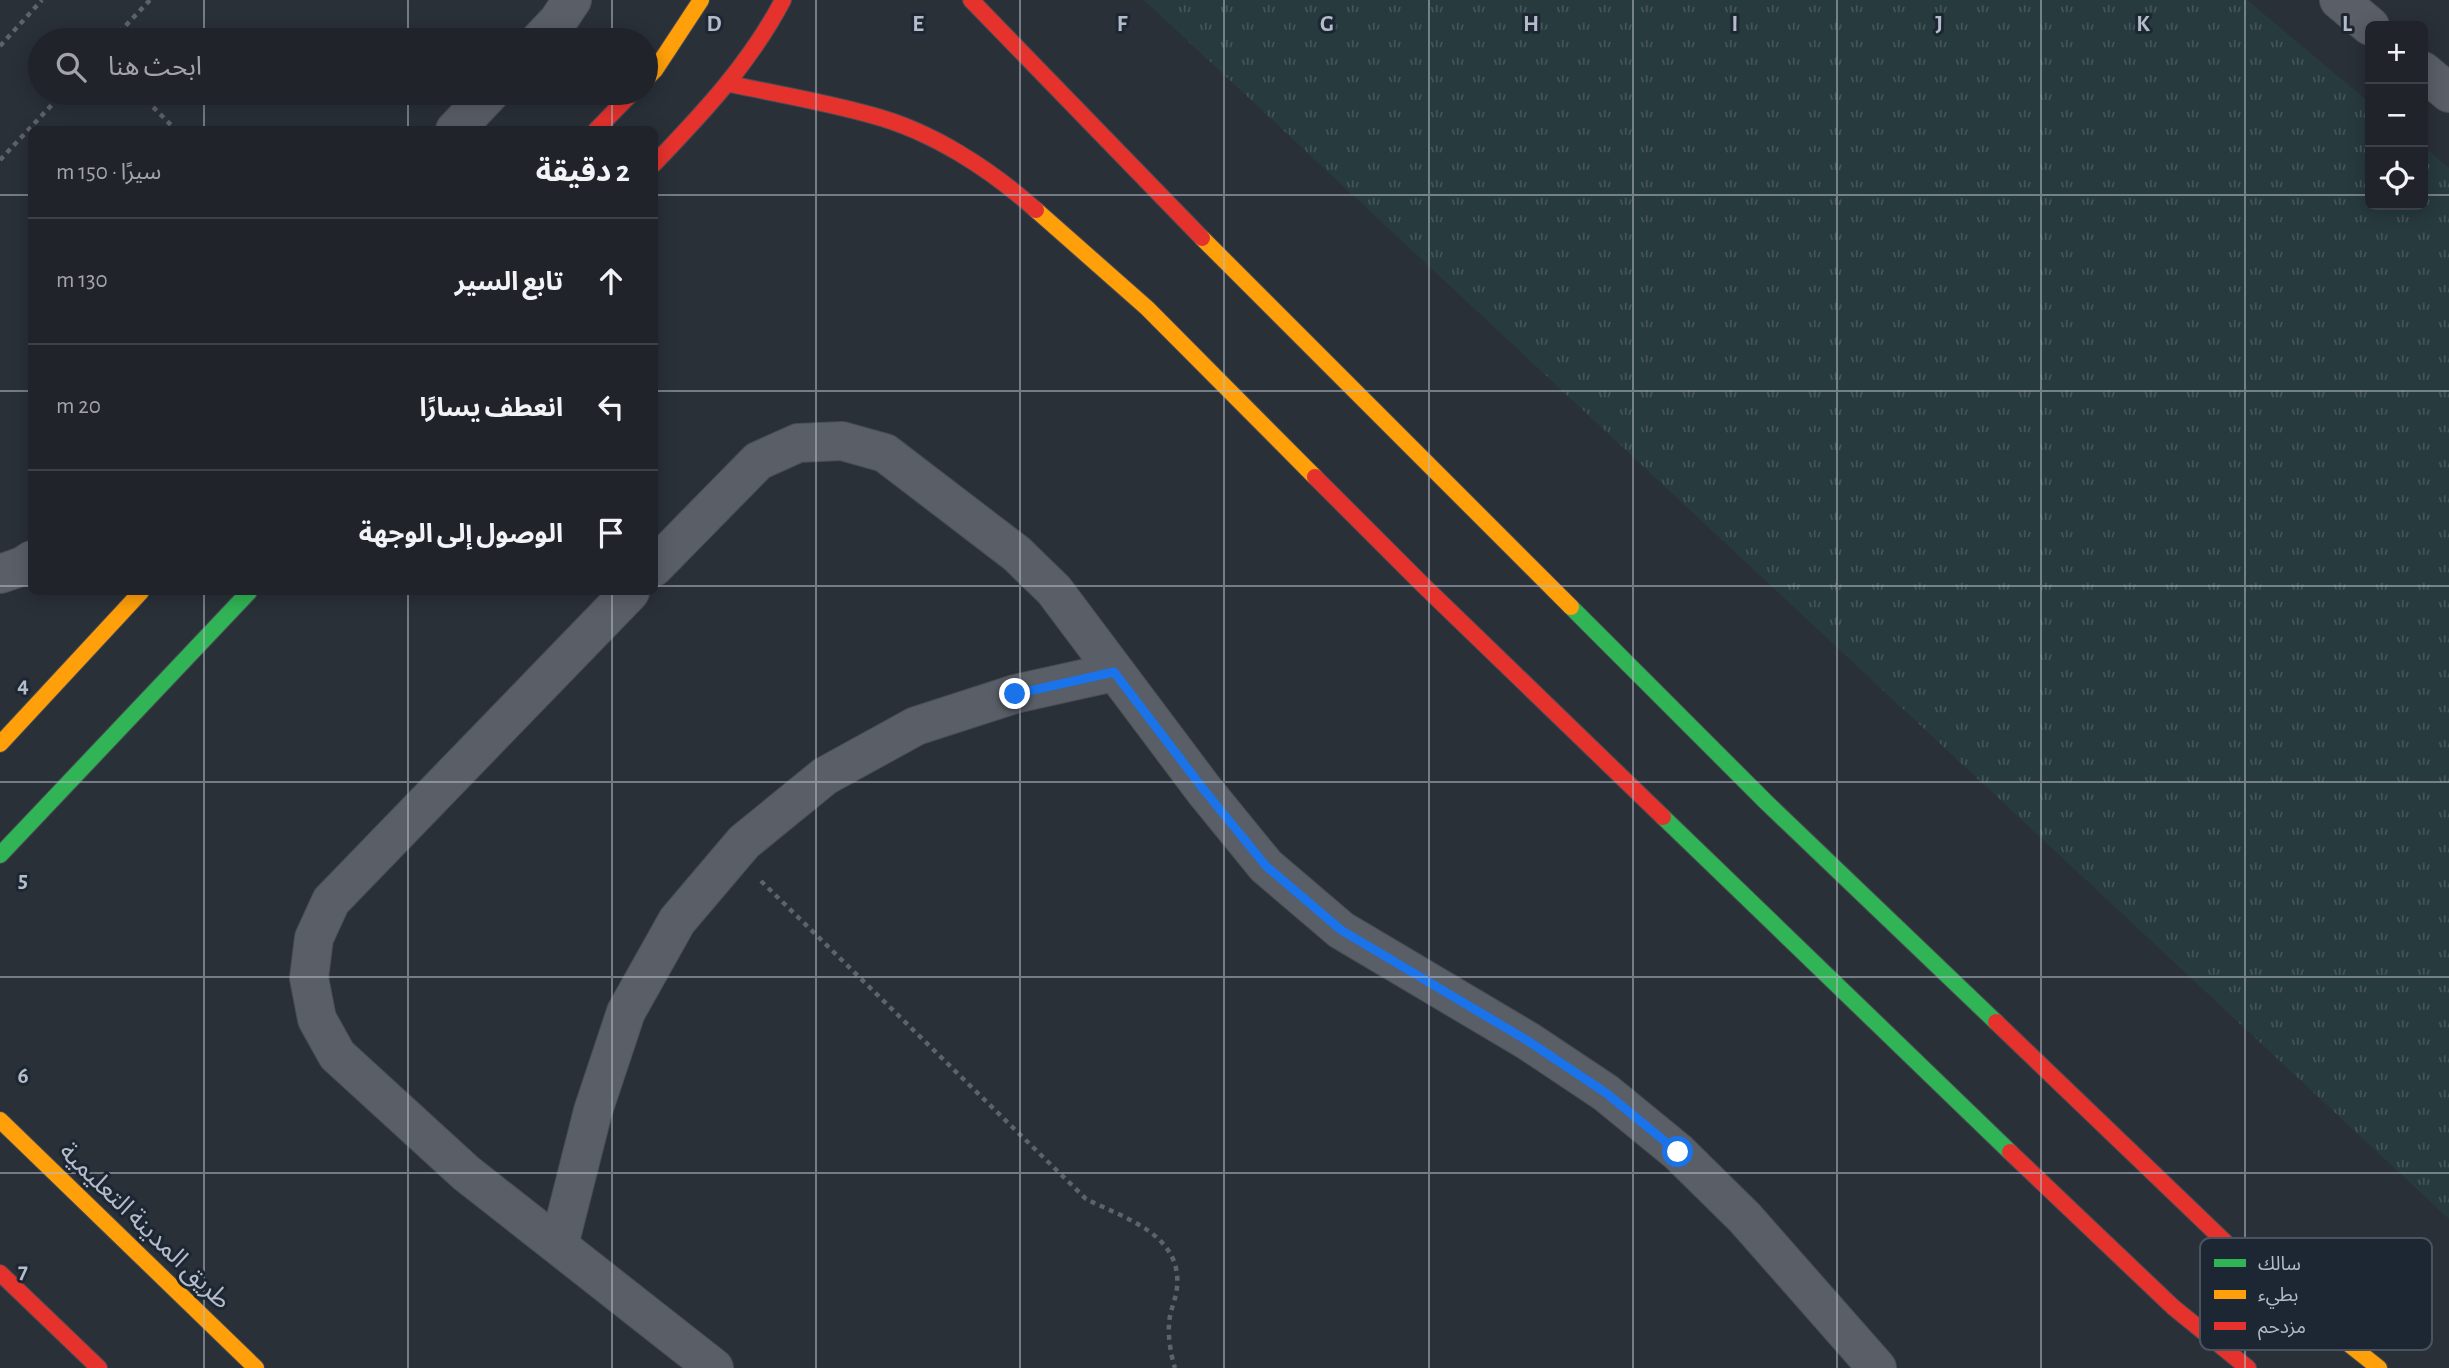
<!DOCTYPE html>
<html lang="ar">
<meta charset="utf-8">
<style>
body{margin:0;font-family:"Alegreya Sans","Noto Sans Arabic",sans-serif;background:#282c32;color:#f1f3f6;direction:rtl}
.controls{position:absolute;right:21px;top:21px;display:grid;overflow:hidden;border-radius:10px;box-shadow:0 4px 18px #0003}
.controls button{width:63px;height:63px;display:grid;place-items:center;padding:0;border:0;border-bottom:2px solid #3d4147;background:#20242a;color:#f1f3f6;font:35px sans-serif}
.stop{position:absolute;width:21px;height:21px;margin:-16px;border:5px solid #1a73e8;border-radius:50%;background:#fff}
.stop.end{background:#1a73e8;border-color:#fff;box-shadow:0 2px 7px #0008}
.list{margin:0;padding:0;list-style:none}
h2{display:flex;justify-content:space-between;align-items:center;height:91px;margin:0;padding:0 28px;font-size:30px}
h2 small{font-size:23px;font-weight:400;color:#a2a4a8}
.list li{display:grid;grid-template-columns:46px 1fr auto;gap:21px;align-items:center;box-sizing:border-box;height:126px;padding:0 28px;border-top:2px solid #3d4147}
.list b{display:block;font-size:26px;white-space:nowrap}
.list em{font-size:23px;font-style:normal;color:#a2a4a8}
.icon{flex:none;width:38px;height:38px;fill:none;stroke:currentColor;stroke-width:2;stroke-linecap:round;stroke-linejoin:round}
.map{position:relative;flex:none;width:2449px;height:1368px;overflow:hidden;direction:ltr}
.search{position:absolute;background:#20242a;box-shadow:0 4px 18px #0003;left:28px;top:28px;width:630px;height:77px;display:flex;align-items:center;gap:18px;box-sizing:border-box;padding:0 24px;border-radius:38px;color:#a2a4a8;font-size:26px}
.panel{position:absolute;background:#20242a;box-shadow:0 4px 18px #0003;left:28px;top:126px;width:630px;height:469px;border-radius:10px;direction:rtl}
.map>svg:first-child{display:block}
.grass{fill:url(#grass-tufts)}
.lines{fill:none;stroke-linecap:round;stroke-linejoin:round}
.street-casing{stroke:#484c53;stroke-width:40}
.fast-casing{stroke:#484c53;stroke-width:18}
.slow-casing{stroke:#484c53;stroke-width:18}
.jam-casing{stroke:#484c53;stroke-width:18}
.path{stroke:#5d636a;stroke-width:4.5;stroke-dasharray:5 5;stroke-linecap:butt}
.street{stroke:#5a5e66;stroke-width:38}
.fast{stroke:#30b455;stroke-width:16}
.slow{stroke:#ff9f0a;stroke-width:16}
.jam{stroke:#e5322d;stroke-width:16}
.route{stroke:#1a73e8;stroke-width:9}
.grid{fill:none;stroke:#b4bcc9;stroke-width:2;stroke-opacity:0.55}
.labels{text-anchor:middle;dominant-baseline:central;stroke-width:6;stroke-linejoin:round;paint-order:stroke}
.street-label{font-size:26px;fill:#b4bcc9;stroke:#1d2633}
.key{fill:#1d2633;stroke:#4a5360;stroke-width:2}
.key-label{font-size:19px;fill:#b4bcc9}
.grid-label{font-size:23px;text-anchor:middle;font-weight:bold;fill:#b4bcc9;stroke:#1d2633;stroke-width:6;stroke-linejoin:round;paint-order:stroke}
</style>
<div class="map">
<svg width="2449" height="1368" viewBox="0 0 2449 1368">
<defs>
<pattern id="grass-tufts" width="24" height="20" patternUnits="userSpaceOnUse" patternTransform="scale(1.75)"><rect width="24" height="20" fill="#273a3e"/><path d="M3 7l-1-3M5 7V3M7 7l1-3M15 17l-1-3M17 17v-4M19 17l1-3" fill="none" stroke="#445559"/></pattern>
</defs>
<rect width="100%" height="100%" fill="#2a3038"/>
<path class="grass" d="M1144,0h1103l123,103v102h53v-59l26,22v1051z"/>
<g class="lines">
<g class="street-casing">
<path id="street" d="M2339,0l31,26
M540,40l18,-19 14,-21
M2423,71l26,22
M455,130l35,-37
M654,567l104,-106 40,-18 44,-2 43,12 132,101 37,36 150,200 62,76 75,64 187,111 78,52 72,59 67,66 132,150
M0,574l23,-8 9,-6
M630,592l-299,309 -17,37 -5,40 8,41 20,36 129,118 248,195
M559,1245l34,-134 33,-99 51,-91 67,-79 81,-66 91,-50 99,-32 99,-22"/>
</g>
<g class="fast-casing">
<path id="fast" d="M1571,607l196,196 229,219
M1663,817l347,335
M0,855l249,-263"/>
</g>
<g class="slow-casing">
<path id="slow" d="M646,79l9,-9 46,-70
M1036,210l111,98 168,169
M1202,238l369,369
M0,744l141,-152
M0,1120l256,248
M2282,1291l97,77"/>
</g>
<g class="jam-casing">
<path id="jam" d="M971,0l231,238
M730,84c47,10 95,18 141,31 61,16 119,54 165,95
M596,130l36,-37
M654,164c49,-51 96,-101 129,-164
M1315,477l108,108 240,232
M1996,1022l252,242 34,27
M2010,1152l163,155 75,61
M0,1273l99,95"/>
</g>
<path class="path" d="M112,40l38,-40
M0,46l42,-46
M139,93l37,37
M0,160l63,-67
M761,881l325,318c38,19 96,35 91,88 -1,13 -8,25 -8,38 -1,12 2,31 6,43"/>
<use href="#street" class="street"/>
<use href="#fast" class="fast"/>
<use href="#slow" class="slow"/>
<use href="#jam" class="jam"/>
</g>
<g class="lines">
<path class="route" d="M1015,694l99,-22 90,118 62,76 75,64 187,111 78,52 72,59"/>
</g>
<path class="grid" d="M204,0v40M408,0v40M612,0v40M816,0v1368M1020,0v1368M1224,0v1368M1429,0v1368M1633,0v1368M1837,0v1368M2041,0v1368M2245,0v1368M204,93v37M408,93v37M612,93v37M0,195h32M654,195h1716M2423,195h26M0,391h32M654,391h1795M0,586h32M654,586h1795M204,592v776M408,592v776M612,592v776M0,782h2449M0,977h2449M0,1173h2449"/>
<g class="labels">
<g class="street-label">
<text transform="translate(145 1226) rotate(44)">طريق المدينة التعليمية</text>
</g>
</g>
<rect x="2200" y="1238" width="232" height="112" rx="10" class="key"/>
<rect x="2214" y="1259" width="32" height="8" fill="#30b455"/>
<rect x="2214" y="1290" width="32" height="9" fill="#ff9f0a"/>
<rect x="2214" y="1322" width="32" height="8" fill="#e5322d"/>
<g class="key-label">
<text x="2258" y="1270">سالك</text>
<text x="2258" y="1301">بطيء</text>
<text x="2258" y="1333">مزدحم</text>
</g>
<g class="grid-label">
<text x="714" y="31">D</text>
<text x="918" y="31">E</text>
<text x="1122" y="31">F</text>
<text x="1327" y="31">G</text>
<text x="1531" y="31">H</text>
<text x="1735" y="31">I</text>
<text x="1939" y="31">J</text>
<text x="2143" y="31">K</text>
<text x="2347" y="31">L</text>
<text x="23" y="692">4</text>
<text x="23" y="887">5</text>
<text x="23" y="1083">6</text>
<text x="23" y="1278">7</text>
</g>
</svg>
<div class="controls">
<button>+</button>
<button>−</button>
<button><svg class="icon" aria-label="locate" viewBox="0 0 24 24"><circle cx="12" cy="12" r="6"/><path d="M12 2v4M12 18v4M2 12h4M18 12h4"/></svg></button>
</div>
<div class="stop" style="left:1678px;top:1152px"></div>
<div class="stop end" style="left:1015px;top:694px"></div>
<div class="search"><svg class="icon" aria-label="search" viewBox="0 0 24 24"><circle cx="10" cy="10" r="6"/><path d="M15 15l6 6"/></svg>ابحث هنا</div>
<section class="panel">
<h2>2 دقيقة<small>سيرًا · 150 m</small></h2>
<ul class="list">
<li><svg class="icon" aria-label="ahead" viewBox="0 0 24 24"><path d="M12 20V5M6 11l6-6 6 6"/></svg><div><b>تابع السير</b></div><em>130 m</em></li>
<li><svg class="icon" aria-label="left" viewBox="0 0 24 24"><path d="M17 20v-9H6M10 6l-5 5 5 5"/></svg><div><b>انعطف يسارًا</b></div><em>20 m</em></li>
<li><svg class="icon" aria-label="arrive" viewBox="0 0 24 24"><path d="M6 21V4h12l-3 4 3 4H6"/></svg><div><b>الوصول إلى الوجهة</b></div></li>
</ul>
</section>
</div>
